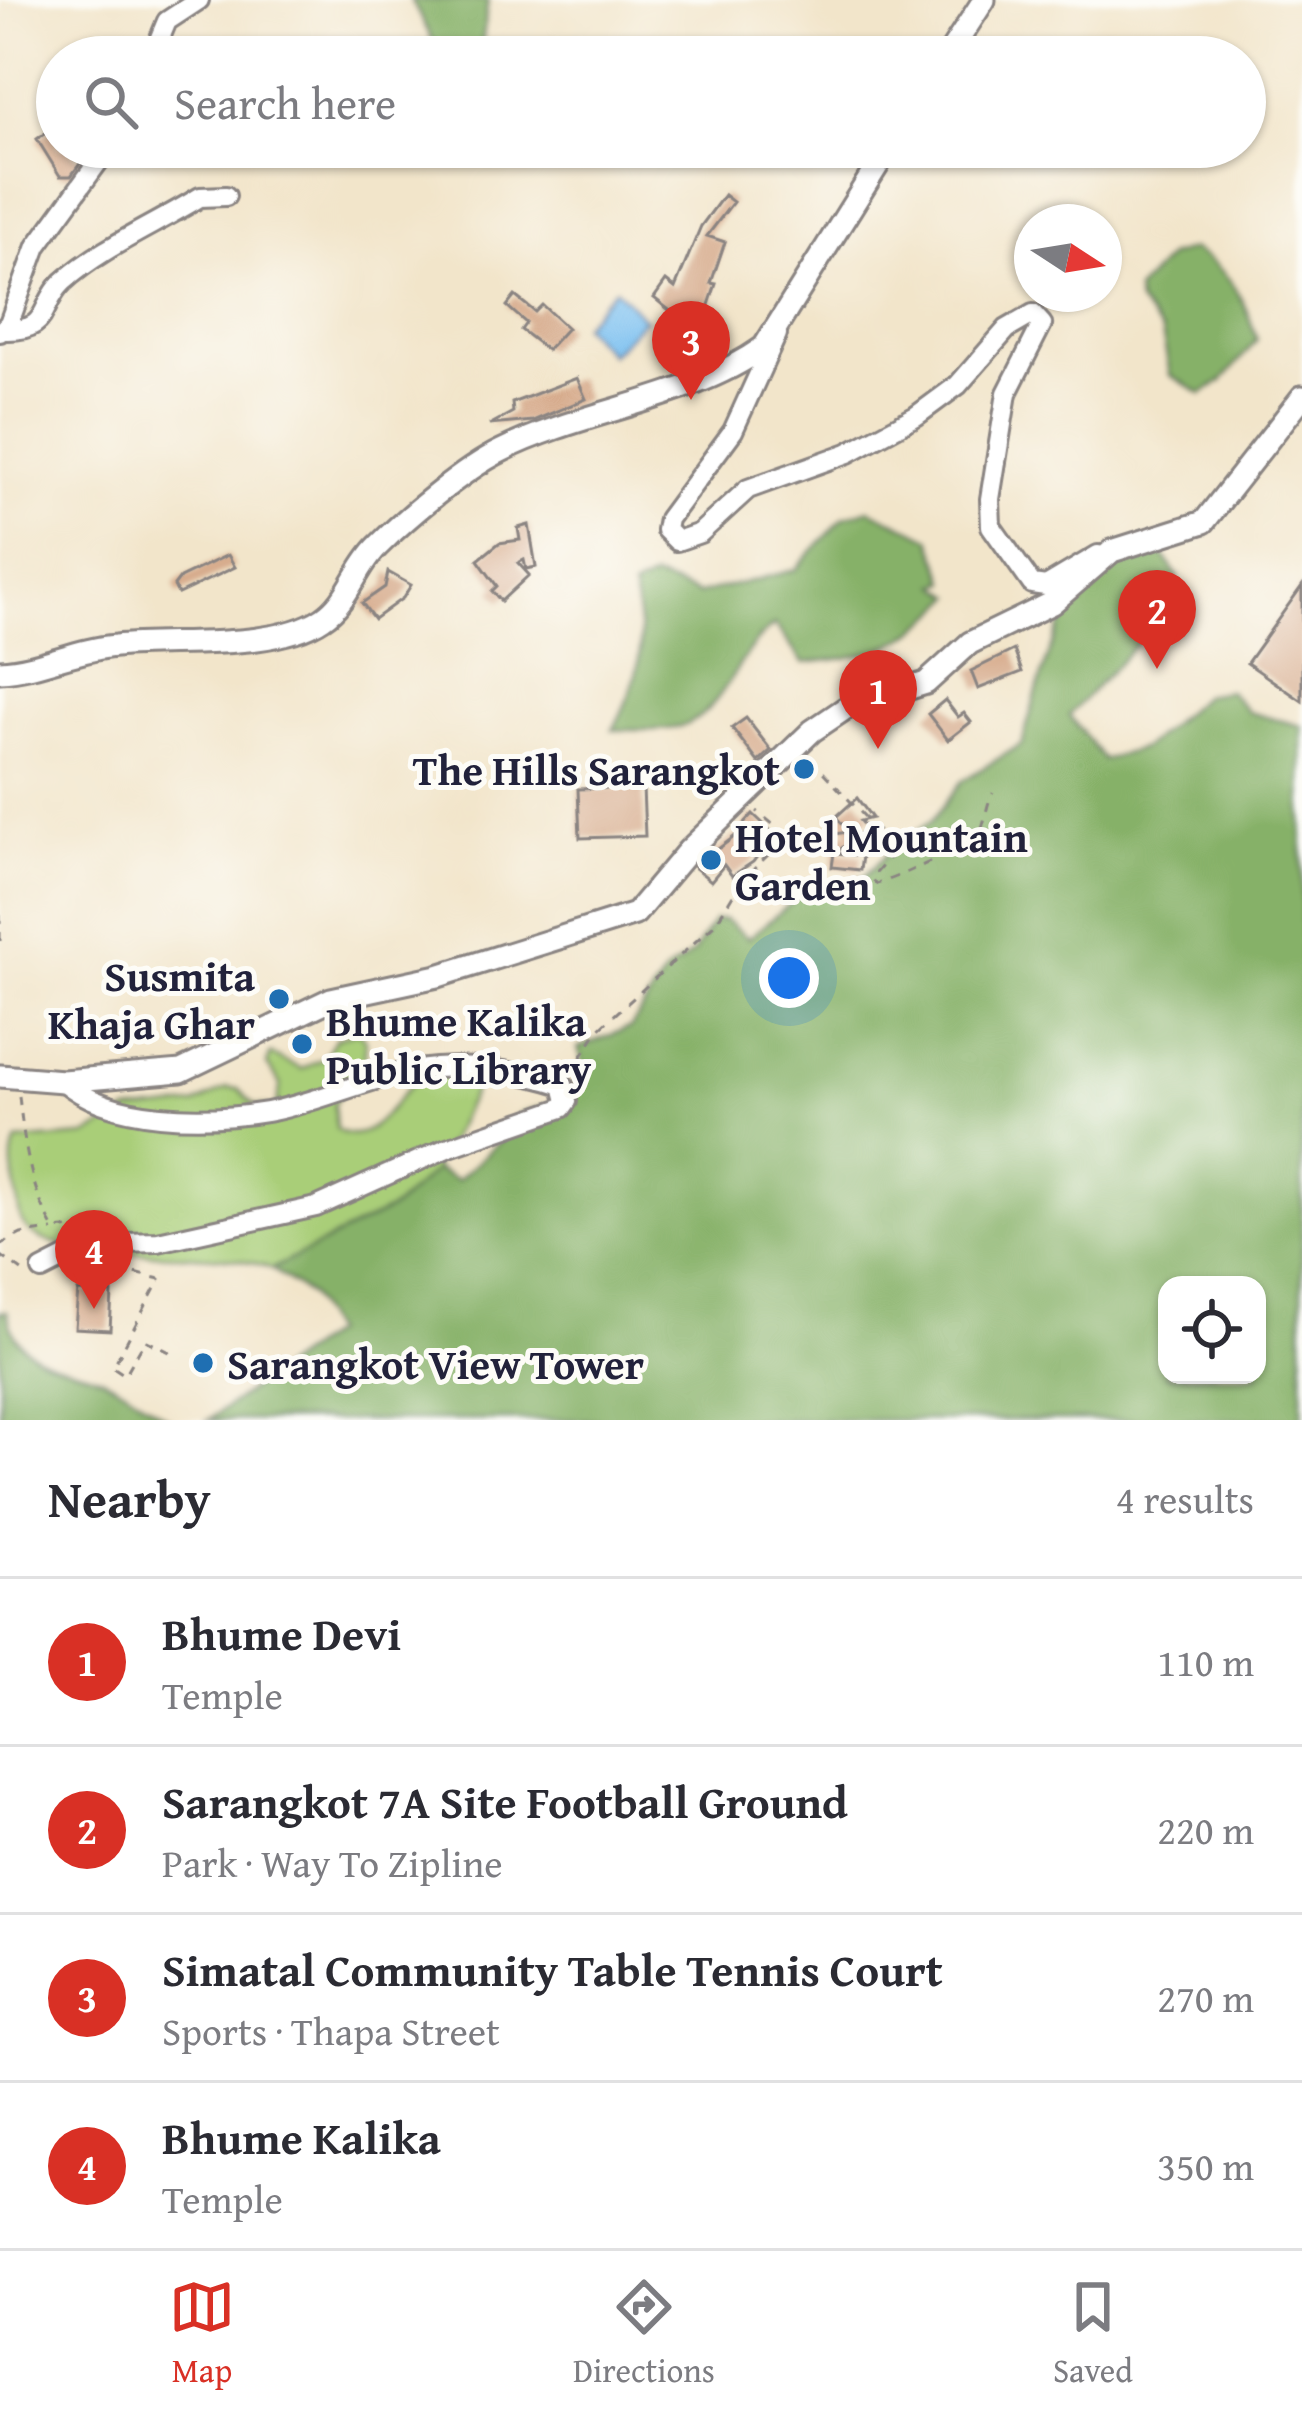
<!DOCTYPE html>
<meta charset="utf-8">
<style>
body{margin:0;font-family:"Gentium Book Plus",serif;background:#f2f2f3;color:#2b2b33}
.controls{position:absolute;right:36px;bottom:36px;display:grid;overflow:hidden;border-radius:24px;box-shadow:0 3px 9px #0004}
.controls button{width:108px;height:108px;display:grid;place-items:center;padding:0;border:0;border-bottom:3px solid #e1e1e2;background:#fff;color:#2b2b33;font:60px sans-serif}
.compass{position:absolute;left:1014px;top:204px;width:108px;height:108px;border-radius:50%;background:#fff;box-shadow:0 3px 9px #0004;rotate:102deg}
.you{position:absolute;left:789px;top:978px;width:42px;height:42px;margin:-30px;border:9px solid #fff;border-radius:50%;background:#1a73e8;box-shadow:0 0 0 18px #1a73e833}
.badge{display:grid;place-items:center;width:78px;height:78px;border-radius:50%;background:#d93025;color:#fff;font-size:39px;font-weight:700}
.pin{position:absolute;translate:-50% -99px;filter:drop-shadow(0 3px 6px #0008)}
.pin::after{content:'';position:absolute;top:63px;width:42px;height:36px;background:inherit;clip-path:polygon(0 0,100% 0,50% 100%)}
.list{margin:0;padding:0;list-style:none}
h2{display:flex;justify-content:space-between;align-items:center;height:156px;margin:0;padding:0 48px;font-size:51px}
h2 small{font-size:39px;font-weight:400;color:#7c7c81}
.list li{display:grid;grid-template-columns:78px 1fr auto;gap:36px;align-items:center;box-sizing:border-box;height:168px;padding:0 48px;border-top:3px solid #e1e1e2}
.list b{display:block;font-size:45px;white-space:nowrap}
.list p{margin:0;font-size:39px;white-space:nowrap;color:#7c7c81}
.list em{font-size:39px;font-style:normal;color:#7c7c81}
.icon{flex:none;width:66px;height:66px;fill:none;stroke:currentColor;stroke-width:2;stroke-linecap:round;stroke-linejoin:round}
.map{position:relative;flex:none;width:1302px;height:1420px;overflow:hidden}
.search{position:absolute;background:#fff;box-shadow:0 3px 9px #0004;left:36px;right:36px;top:36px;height:132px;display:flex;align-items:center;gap:30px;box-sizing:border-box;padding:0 42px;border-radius:66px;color:#7c7c81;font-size:45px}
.sheet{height:828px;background:#fff}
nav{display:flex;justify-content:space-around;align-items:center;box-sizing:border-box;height:168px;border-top:3px solid #e1e1e2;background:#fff;font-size:33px;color:#7c7c81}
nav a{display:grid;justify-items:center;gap:6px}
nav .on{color:#d93025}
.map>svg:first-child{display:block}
.green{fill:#a9ce78;stroke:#66785a;stroke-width:3}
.forest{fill:#86b168;stroke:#546a52;stroke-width:3;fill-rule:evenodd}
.water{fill:#7abff0;stroke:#4e7096;stroke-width:3}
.building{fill:#d7ac8d}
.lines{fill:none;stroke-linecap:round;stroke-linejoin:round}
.minor-casing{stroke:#8a8482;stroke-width:24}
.tertiary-casing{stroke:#8a8482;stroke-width:27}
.path{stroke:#8a8482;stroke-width:3;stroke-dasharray:9 9;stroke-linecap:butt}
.minor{stroke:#fff;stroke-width:18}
.tertiary{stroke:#fff;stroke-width:21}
.poi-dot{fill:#1f6fb2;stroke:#fdfcf7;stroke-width:4.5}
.labels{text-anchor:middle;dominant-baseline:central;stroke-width:10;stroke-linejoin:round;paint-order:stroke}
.poi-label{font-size:42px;font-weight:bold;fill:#22223b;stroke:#fdfcf7;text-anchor:start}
</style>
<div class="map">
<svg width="1302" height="1420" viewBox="0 0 1302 1420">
<rect width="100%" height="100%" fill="#fdfcf7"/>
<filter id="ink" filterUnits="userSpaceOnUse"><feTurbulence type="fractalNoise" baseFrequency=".00833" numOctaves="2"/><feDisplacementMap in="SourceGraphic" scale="24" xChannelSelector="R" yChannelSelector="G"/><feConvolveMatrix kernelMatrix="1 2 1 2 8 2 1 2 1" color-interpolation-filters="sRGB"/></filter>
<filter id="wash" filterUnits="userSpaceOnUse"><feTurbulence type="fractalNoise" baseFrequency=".004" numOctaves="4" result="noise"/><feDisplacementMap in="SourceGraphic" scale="48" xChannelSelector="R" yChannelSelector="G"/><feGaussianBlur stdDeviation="2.7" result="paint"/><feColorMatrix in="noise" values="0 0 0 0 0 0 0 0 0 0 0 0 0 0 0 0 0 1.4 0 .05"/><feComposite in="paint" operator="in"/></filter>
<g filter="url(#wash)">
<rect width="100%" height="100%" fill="#f2e5ca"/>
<path class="green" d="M358,1031l8,9 -2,23 -30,41 2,25c38,24 61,-40 89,-56l45,3 7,8 -27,56 -16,17 1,13 -42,38 -121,61c-57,-26 -204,-2 -244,-39 -10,-9 -9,-22 -11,-34 -3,-21 -8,-35 0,-55l69,-5 42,-24 67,-7 32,-17 11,1 17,17 21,1 5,-23 -14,-19 3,-11 32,15 22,-11 12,-20z"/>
<path class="forest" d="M411,0h77l-7,53 -41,1z
M1191,249c40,20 53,50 66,91l-35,41 -20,13 -32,-19 -8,-43 -24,-29 -2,-12 33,-35z
M869,509l62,29 16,44 -9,3 16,11c-52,54 -80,60 -151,67l-28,-38c-37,24 -47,79 -87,99 -18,9 -54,5 -75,6 27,-52 35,-83 19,-141l21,-11 45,16 97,-24 49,-53z
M1160,551l18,26 -15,39 -94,99 34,45 40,-12 61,-53 25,-4 19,21 54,14v694h-1094l123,-87 -21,-37 -38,-27 121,-61 42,-38 22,10 42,-38 20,-28 38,-12 29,-28 -8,-26 53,-21 34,-54 28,-20 21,-33h11l23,18 58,-47 58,-14 31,-31 37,-25 30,-40 60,-37c16,-55 40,-165 100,-188 11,-4 27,-3 38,-5zM1167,1285h90v90h-90z
M7,1311c8,52 52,51 91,65 26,10 50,30 73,44h-171v-108z"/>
<path class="water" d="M615,288l30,31 -35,35 -28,-29z"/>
<g id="blocks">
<path class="building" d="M57,125v22h10l15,14 -11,15h-11l-23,-37z
M724,195l9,7 -26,34 18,6 -14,41 5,1 -10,30 -13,15 -39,-31 12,-17 9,7 26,-62z
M515,296l20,16 7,-7 25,23 -20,22 -26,-20 5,-7 -19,-17z
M577,378l9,21 -53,22 -44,4 24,-13 -1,-9z
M529,525l7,42 -10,2 -2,-9 -6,3 11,12 -28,26 -9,-10 5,-5 -19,-26 21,-17 21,-3 -2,-12z
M228,555l7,12 -57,27 -4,-8 6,-8z
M388,572l23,13 -8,13 -29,21 -12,-16 23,-16z
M1302,586v115l-55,-38z
M1014,650l8,22 -44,17 -7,-18z
M945,700l13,17 6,-4 7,9 -23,18 -20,-26z
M746,718l25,32 -13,12 -26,-34z
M643,787l2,49 -65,2 -2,-49z
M857,798l15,20 -12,3 6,7 -30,25 26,3 -2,14 -28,-3 3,-21 -14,2 -2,-12 30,-4 -13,-15z
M753,814l21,20 -21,28 -21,14 -8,-11 -13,16 -17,-14 52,-39 -3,-3z
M78,1291l34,2 -2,37 -35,-2z"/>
</g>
</g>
<g filter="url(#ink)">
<use href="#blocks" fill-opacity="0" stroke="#8a8482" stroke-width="3"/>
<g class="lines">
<g class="minor-casing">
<path id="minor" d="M152,57l15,-36 32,-21
M3,330c49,2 35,-24 60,-48 37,-34 94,-58 137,-85l26,-1
M0,332l9,-9 28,-77 72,-99
M777,334l-44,97 -65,88 -2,11 11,11 23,-8 48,-44 100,-36 68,-37 42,-31 49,-56 26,-15 9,10 -35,69 -17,106 1,27 41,58 14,2 52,-31
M42,1270l51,-26 65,-2 158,-35 131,-59 115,-40 5,-7 -4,-16c-41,-13 -84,-20 -127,-17 -58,4 -113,34 -169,44 -61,10 -156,11 -204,-31"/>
</g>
<g class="tertiary-casing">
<path id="tertiary" d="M947,57l37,-57
M0,671c41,-2 76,-22 116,-25 56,-6 159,5 207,-28 26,-17 33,-51 55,-72 29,-29 86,-77 123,-95 83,-42 188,-50 263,-104l125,-200
M0,1076l63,5 118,-10 150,-72 107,-23 197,-62 53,-63 124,-120 34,-23 80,-25 44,-40 82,-40 60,-52 92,-29 98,-125"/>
</g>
<path class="path" d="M811,759l79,85 4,8 -22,26 4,6c7,0 96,-40 101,-47 9,-11 8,-31 16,-44
M0,914v36
M571,1073l28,-44 116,-105 26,-42 46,-46 -30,-25
M19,1096c5,47 11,92 35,133l12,-1 3,7
M0,1245l21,-11 32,-4
M0,1255l26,19
M83,1270l22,-4 55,13 -47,88 12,8 20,-35 31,15"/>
<use href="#minor" class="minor"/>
<use href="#tertiary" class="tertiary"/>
</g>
</g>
<g class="poi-dot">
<circle cx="804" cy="769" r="12"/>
<circle cx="711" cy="860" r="12"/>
<circle cx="279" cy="999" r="12"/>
<circle cx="302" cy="1044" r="12"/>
<circle cx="203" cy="1363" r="12"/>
</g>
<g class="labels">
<g class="poi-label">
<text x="780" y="769" text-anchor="end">The Hills Sarangkot</text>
<text x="735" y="836">Hotel Mountain<tspan x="735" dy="48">Garden</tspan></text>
<text x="255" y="975" text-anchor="end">Susmita<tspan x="255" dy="48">Khaja Ghar</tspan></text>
<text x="326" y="1020">Bhume Kalika<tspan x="326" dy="48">Public Library</tspan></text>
<text x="227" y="1363">Sarangkot View Tower</text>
</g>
</g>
</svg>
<div class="controls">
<button><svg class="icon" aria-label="locate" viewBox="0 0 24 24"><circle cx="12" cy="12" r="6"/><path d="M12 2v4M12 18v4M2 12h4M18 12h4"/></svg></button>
</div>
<svg class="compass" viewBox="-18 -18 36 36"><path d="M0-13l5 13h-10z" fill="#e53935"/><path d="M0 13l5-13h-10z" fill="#7c7c81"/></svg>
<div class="you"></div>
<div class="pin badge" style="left:878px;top:749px">1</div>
<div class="pin badge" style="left:1157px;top:669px">2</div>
<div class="pin badge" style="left:691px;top:400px">3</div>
<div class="pin badge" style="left:94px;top:1309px">4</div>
<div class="search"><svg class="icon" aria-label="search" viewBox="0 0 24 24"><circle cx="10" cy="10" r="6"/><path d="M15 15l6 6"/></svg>Search here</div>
</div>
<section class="sheet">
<h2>Nearby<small>4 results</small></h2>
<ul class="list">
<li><span class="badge">1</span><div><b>Bhume Devi</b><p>Temple</p></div><em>110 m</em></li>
<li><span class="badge">2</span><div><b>Sarangkot 7A Site Football Ground</b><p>Park · Way To Zipline</p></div><em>220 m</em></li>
<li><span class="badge">3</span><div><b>Simatal Community Table Tennis Court</b><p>Sports · Thapa Street</p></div><em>270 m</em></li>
<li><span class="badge">4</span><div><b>Bhume Kalika</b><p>Temple</p></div><em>350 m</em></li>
</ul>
</section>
<nav>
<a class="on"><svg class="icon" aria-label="map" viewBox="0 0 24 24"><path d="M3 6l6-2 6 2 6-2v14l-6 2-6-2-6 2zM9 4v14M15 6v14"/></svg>Map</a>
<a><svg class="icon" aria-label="directions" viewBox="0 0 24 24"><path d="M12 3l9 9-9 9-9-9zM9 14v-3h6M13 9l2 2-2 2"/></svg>Directions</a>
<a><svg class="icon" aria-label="saved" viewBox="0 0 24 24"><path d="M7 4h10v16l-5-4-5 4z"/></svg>Saved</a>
</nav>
